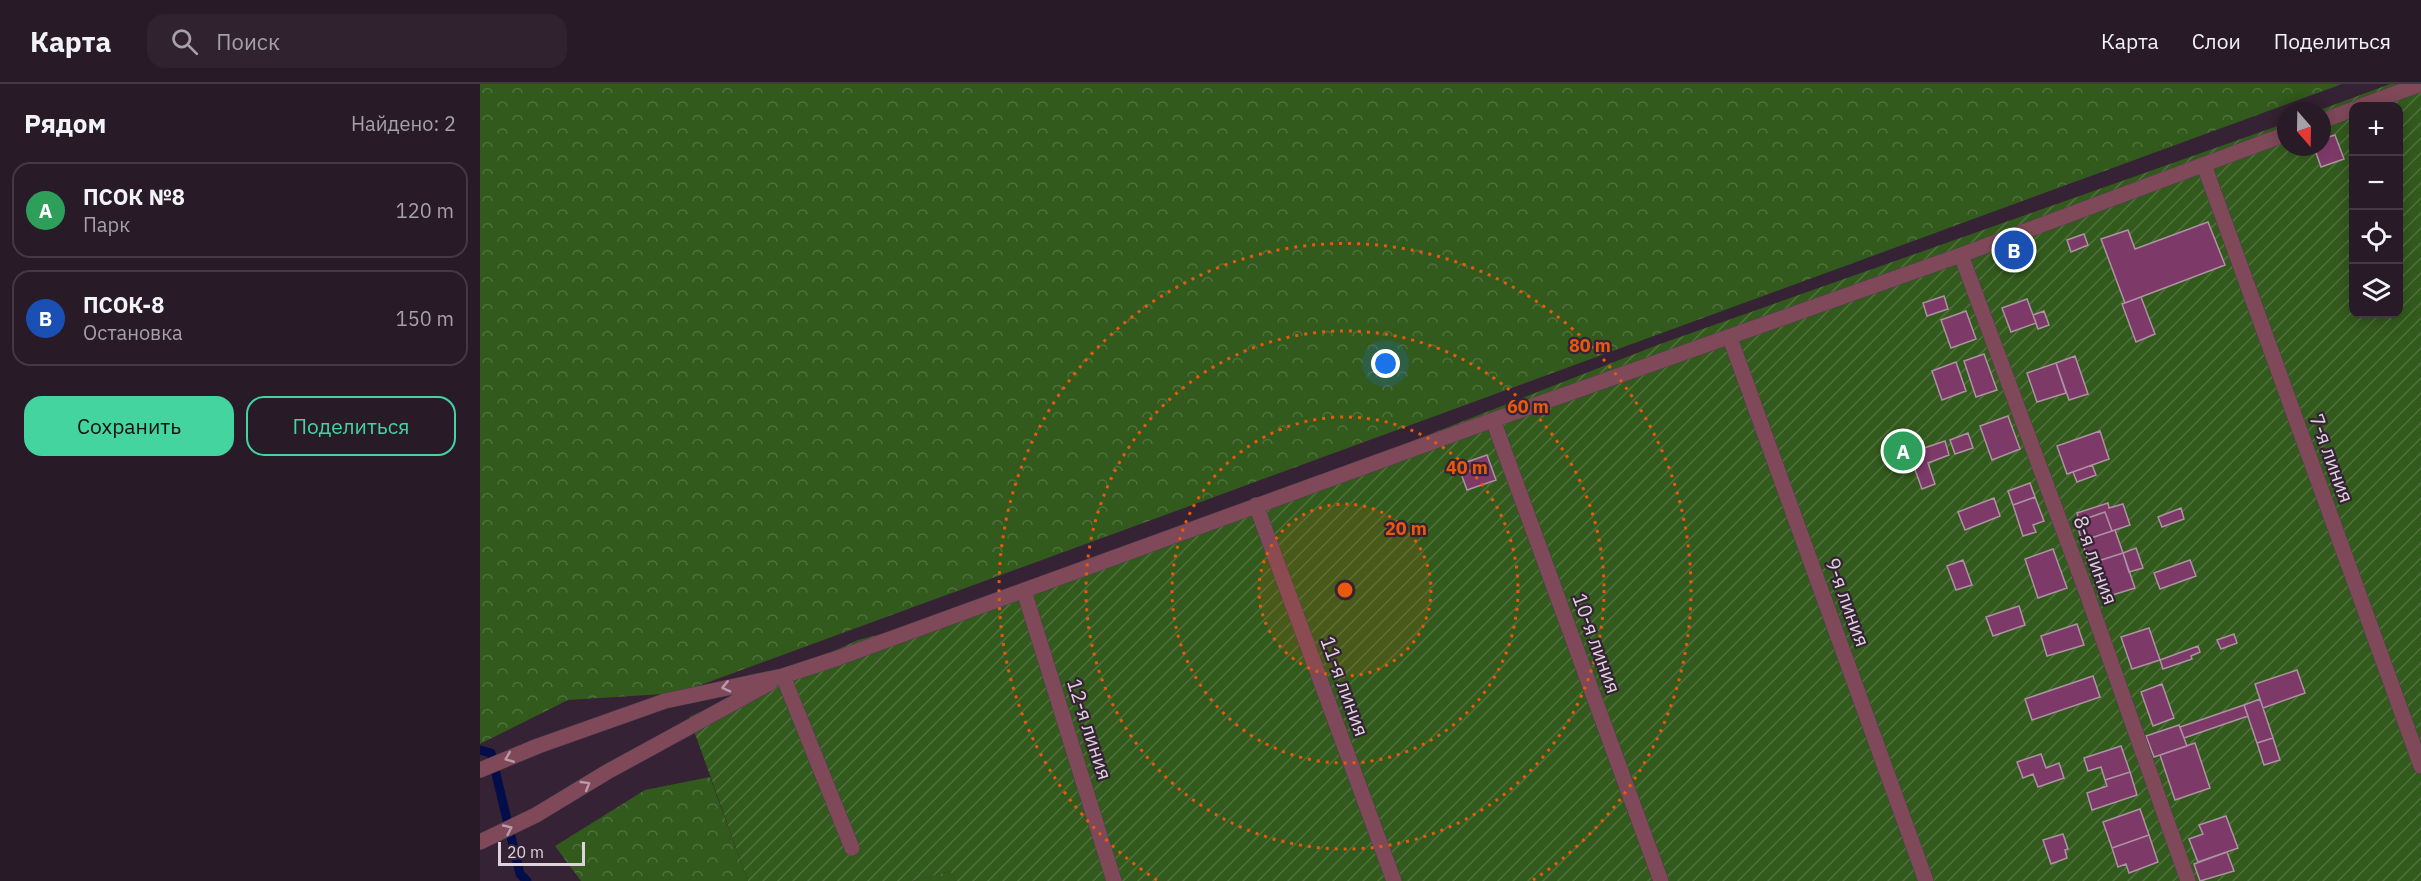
<!DOCTYPE html>
<html lang="ru">
<meta charset="utf-8">
<style>
body{margin:0;font-family:"IBM Plex Sans",sans-serif;background:#30232f;color:#f1f3f6}
.controls{position:absolute;right:18px;top:18px;display:grid;overflow:hidden;border-radius:12px;box-shadow:0 3px 15px #0003}
.controls button{width:54px;height:54px;display:grid;place-items:center;padding:0;border:0;border-bottom:2px solid #443844;background:#281a27;color:#f1f3f6;font:30px sans-serif}
.compass{position:absolute;left:1797px;top:18px;width:54px;height:54px;border-radius:50%;background:#281a27;box-shadow:0 3px 15px #0003;rotate:160deg}
.scale{position:absolute;left:18px;bottom:15px;width:87px;box-sizing:border-box;padding-left:6px;border:3px solid #ded2dd;border-top:0;font-size:16px;line-height:21px;white-space:nowrap;color:#ded2dd;-webkit-text-stroke:4px #352234;paint-order:stroke}
.you{position:absolute;left:906px;top:280px;width:21px;height:21px;margin:-15px;border:4px solid #fff;border-radius:50%;background:#1a73e8;box-shadow:0 0 0 9px #1a73e833}
.badge{display:grid;place-items:center;width:39px;height:39px;border-radius:50%;background:#43d4a0;color:#fff;font-size:20px;font-weight:700}
.pin{position:absolute;translate:-50% -50%;border:3px solid #fff;box-shadow:0 2px 6px #0006}
.list{margin:0;padding:0;list-style:none}
h2{display:flex;justify-content:space-between;align-items:center;height:78px;margin:0;padding:0 24px;font-size:26px}
h2 small{font-size:20px;font-weight:400;color:#a5a1a7}
.list li{display:grid;grid-template-columns:39px 1fr auto;gap:18px;align-items:center;box-sizing:border-box;height:96px;margin:0 12px 12px;padding:0 12px;border:2px solid #443844;border-radius:18px}
.list b{display:block;font-size:22px;white-space:nowrap}
.list p{margin:0;font-size:20px;white-space:nowrap;color:#a5a1a7}
.list em{font-size:20px;font-style:normal;color:#a5a1a7}
.actions{display:flex;gap:12px;padding:18px 24px}
.actions a{flex:1;padding:14px 0;border:2px solid #43d4a0;border-radius:18px;text-align:center;font-size:21px;color:#43d4a0}
.actions .main{background:#43d4a0;color:#111}
.icon{flex:none;width:33px;height:33px;fill:none;stroke:currentColor;stroke-width:2;stroke-linecap:round;stroke-linejoin:round}
.map{position:relative;flex:none;width:1941px;height:797px;overflow:hidden}
header{display:flex;align-items:center;gap:36px;box-sizing:border-box;height:84px;padding:0 30px;background:#281a27;border-bottom:2px solid #443844}
header strong{font-size:28px}
nav{display:flex;gap:33px;margin-inline-start:auto;font-size:21px}
.search{width:420px;height:54px;background:#30232f;display:flex;align-items:center;gap:15px;box-sizing:border-box;padding:0 21px;border-radius:18px;color:#a5a1a7;font-size:22px}
main{display:flex}
aside{flex:1;background:#281a27}
.map>svg:first-child{display:block}
.forest{fill:url(#forest-crowns)}
.garden{fill:url(#garden-furrows);fill-rule:evenodd}
.lines{fill:none;stroke-linecap:round;stroke-linejoin:round}
.stream{stroke:#020d4a;stroke-width:9}
.building{fill:#7d3968;stroke:#ae92a4;stroke-width:1.5}
.minor-casing{stroke:#503e4f;stroke-width:16}
.minor{stroke:#7f495a;stroke-width:15}
.oneway{stroke:#b89ba9}
.ring{fill:none;stroke:#e8590c;stroke-width:3;stroke-dasharray:3 6}
.labels{text-anchor:middle;dominant-baseline:central;stroke-width:4.5;stroke-linejoin:round;paint-order:stroke}
.street-label{font-size:20px;fill:#ded2dd;stroke:#352234}
.centre{fill:#e8590c;stroke:#352234;stroke-width:3}
.ring-label{font-size:18px;text-anchor:middle;font-weight:bold;fill:#e8590c;stroke:#352234;stroke-width:4.5;stroke-linejoin:round;paint-order:stroke}
</style>
<header>
<strong>Карта</strong>
<div class="search"><svg class="icon" aria-label="search" viewBox="0 0 24 24"><circle cx="10" cy="10" r="6"/><path d="M15 15l6 6"/></svg>Поиск</div>
<nav><a>Карта</a><a>Слои</a><a>Поделиться</a></nav>
</header>
<main>
<aside>
<h2>Рядом<small>Найдено: 2</small></h2>
<ul class="list">
<li><span class="badge" style="background:#2e9e5b">A</span><div><b>ПСОК №8</b><p>Парк</p></div><em>120 m</em></li>
<li><span class="badge" style="background:#1a4fb4">B</span><div><b>ПСОК-8</b><p>Остановка</p></div><em>150 m</em></li>
</ul>
<div class="actions"><a class="main">Сохранить</a><a>Поделиться</a></div>
</aside>
<div class="map">
<svg width="1941" height="797" viewBox="0 0 1941 797">
<defs>
<pattern id="forest-crowns" width="20" height="18" patternUnits="userSpaceOnUse" patternTransform="scale(1.5)"><rect width="20" height="18" fill="#335a1d"/><path d="M2 6a3 3 0 1 1 6 0M12 15a3 3 0 1 1 6 0" fill="none" stroke="#50713d"/></pattern>
<pattern id="garden-furrows" width="10" height="10" patternUnits="userSpaceOnUse" patternTransform="scale(1.5)"><rect width="10" height="10" fill="#335a1d"/><path d="M-1 1l2-2M0 10L10 0M9 11l2-2" fill="none" stroke="#50713d"/></pattern>
</defs>
<rect width="100%" height="100%" fill="#352234"/>
<path class="forest" d="M0,0h1862l-1663,609 -111,7 -88,44z
M230,693l38,104h-167l-26,-35 90,-56z
M470,787l6,10h-44z"/>
<path class="garden" d="M1910,0h31v797h-1465l-6,-10 -38,10h-164l-59,-164 169,-77 104,-27 149,-54 549,-215 626,-221v24h36v-36h-5zM1874,22h44v208h-44z"/>
<g class="lines">
<path class="stream" d="M0,666l11,3 29,121 7,7"/>
</g>
<path class="building" d="M1855,51l9,24 -23,8 -7,-20h8v-8z
M1728,138l17,43 -100,38 -24,-64 27,-9 7,19z
M1604,150l4,11 -17,7 -4,-12z
M1464,212l4,13 -21,7 -4,-13z
M1661,213l14,37 -19,8 -14,-38z
M1547,215l9,24 -25,9 -9,-24z
M1486,227l10,28 -25,9 -10,-28z
M1564,227l5,14 -11,4 -5,-14z
M1504,270l13,36 -21,7 -12,-36z
M1595,272l13,38 -19,6 -13,-37z
M1476,278l10,29 -24,9 -10,-29z
M1576,279l10,30 -29,9 -10,-29z
M1528,332l12,33 -28,11 -12,-34z
M1620,347l9,28 -42,15 -10,-28z
M1488,349l5,15 -18,6 -5,-14z
M1465,357l4,14 -21,8 7,21 -13,5 -13,-36z
M1007,371l9,25 -29,10 -9,-25z
M1612,381l4,10 -19,7 -4,-10z
M1550,399l5,14 -22,8 -5,-14z
M1555,413l9,24 -11,4 3,7 -13,4 -10,-31z
M1514,414l6,18 -35,14 -7,-18z
M1628,419l1,5 14,-4 7,21 -18,6 -7,-19 -26,9 -2,-8z
M1701,424l3,11 -22,8 -4,-10z
M1625,428l7,19 -30,10 -6,-19z
M1635,446l8,23 -34,11 -7,-23z
M1656,464l7,20 -14,4 -6,-19z
M1573,465l14,39 -29,10 -13,-39z
M1643,469l12,35 -29,9 -11,-35z
M1483,476l9,25 -16,5 -9,-24z
M1710,476l6,16 -36,13 -6,-16z
M1539,522l6,19 -32,11 -7,-19z
M1597,540l7,21 -37,11 -6,-20z
M1669,544l11,32 -28,9 -11,-32z
M1754,550l3,9 -16,6 -4,-9z
M1718,562l2,6 -9,4 1,3 -29,10 -3,-9z
M1817,586l8,23 -42,15 -8,-24z
M1613,592l7,21 -68,23 -7,-21z
M1682,600l12,34 -21,8 -12,-34z
M1780,615l13,39 -16,5 -13,-38z
M1764,621l4,11 -64,22 -4,-11z
M1699,641l8,21 -33,11 -8,-21z
M1793,654l7,22 -16,5 -7,-22z
M1715,659l15,45 -35,12 -15,-45z
M1641,662l9,26 -25,8 -4,-13 -13,4 -4,-13z
M1561,670l5,14 13,-5 5,15 -26,9 -5,-13 -10,4 -6,-16z
M1650,688l7,23 -45,15 -5,-17 20,-7 -2,-6z
M1660,725l9,26 -37,13 -9,-26z
M1746,732l12,32 -40,14 -9,-23 14,-5 -4,-9z
M1583,750l5,15 -3,1 2,8 -16,6 -8,-24z
M1669,751l9,27 -29,11 -3,-9 -8,3 -6,-19z
M1747,768l7,19 -34,10 -6,-17z"/>
<g class="lines">
<g class="minor-casing">
<path id="minor" d="M1881,22l60,-22
M1842,37l32,-12
M1724,81l217,601
M1481,171l126,339 101,287
M1250,254l196,543
M1013,336l168,461
M776,421l138,376
M544,507l90,290
M303,592l69,172
M0,686l58,-24 127,-45 118,-25 55,-18 655,-238 468,-165 325,-121
M0,758l56,-27 71,-43 163,-89"/>
</g>
<use href="#minor" class="minor"/>
</g>
<defs><path id="oneway-chevron" d="M-2-3.5L2.5 0L-2 3.5" fill="none" stroke-width="1.6" stroke-linecap="round" stroke-linejoin="round" transform="scale(1.5)"/></defs>
<g class="oneway">
<use href="#oneway-chevron" transform="translate(246 603) rotate(167)"/>
<use href="#oneway-chevron" transform="translate(29 674) rotate(158)"/>
<use href="#oneway-chevron" transform="translate(106 701) rotate(-31)"/>
<use href="#oneway-chevron" transform="translate(28 745) rotate(-25)"/>
</g>
<circle cx="865" cy="506" r="86" fill="#e8590c" fill-opacity=".12"/>
<g class="ring">
<circle cx="865" cy="506" r="86"/>
<circle cx="865" cy="506" r="173"/>
<circle cx="865" cy="506" r="259"/>
<path d="M677 796A346 346 0 1 1 1053 796"/>
</g>
<g class="labels">
<g class="street-label">
<text transform="translate(1852 374) rotate(70)">7-я линия</text>
<text transform="translate(1616 476) rotate(70)">8-я линия</text>
<text transform="translate(1368 518) rotate(70)">9-я линия</text>
<text transform="translate(1117 559) rotate(70)">10-я линия</text>
<text transform="translate(865 602) rotate(70)">11-я линия</text>
<text transform="translate(610 645) rotate(72)">12-я линия</text>
</g>
</g>
<circle cx="865" cy="506" r="9" class="centre"/>
<g class="ring-label">
<text x="1110" y="268">80 m</text>
<text x="1048" y="329">60 m</text>
<text x="987" y="390">40 m</text>
<text x="926" y="451">20 m</text>
</g>
</svg>
<div class="controls">
<button>+</button>
<button>−</button>
<button><svg class="icon" aria-label="locate" viewBox="0 0 24 24"><circle cx="12" cy="12" r="6"/><path d="M12 2v4M12 18v4M2 12h4M18 12h4"/></svg></button>
<button><svg class="icon" aria-label="layers" viewBox="0 0 24 24"><path d="M12 4l9 5-9 5-9-5zM3 14l9 5 9-5"/></svg></button>
</div>
<svg class="compass" viewBox="-18 -18 36 36"><path d="M0-13l5 13h-10z" fill="#e53935"/><path d="M0 13l5-13h-10z" fill="#a5a1a7"/></svg>
<div class="scale">20 m</div>
<div class="you"></div>
<div class="pin badge" style="left:1423px;top:367px;background:#2e9e5b">A</div>
<div class="pin badge" style="left:1534px;top:166px;background:#1a4fb4">B</div>
</div>
</main>
